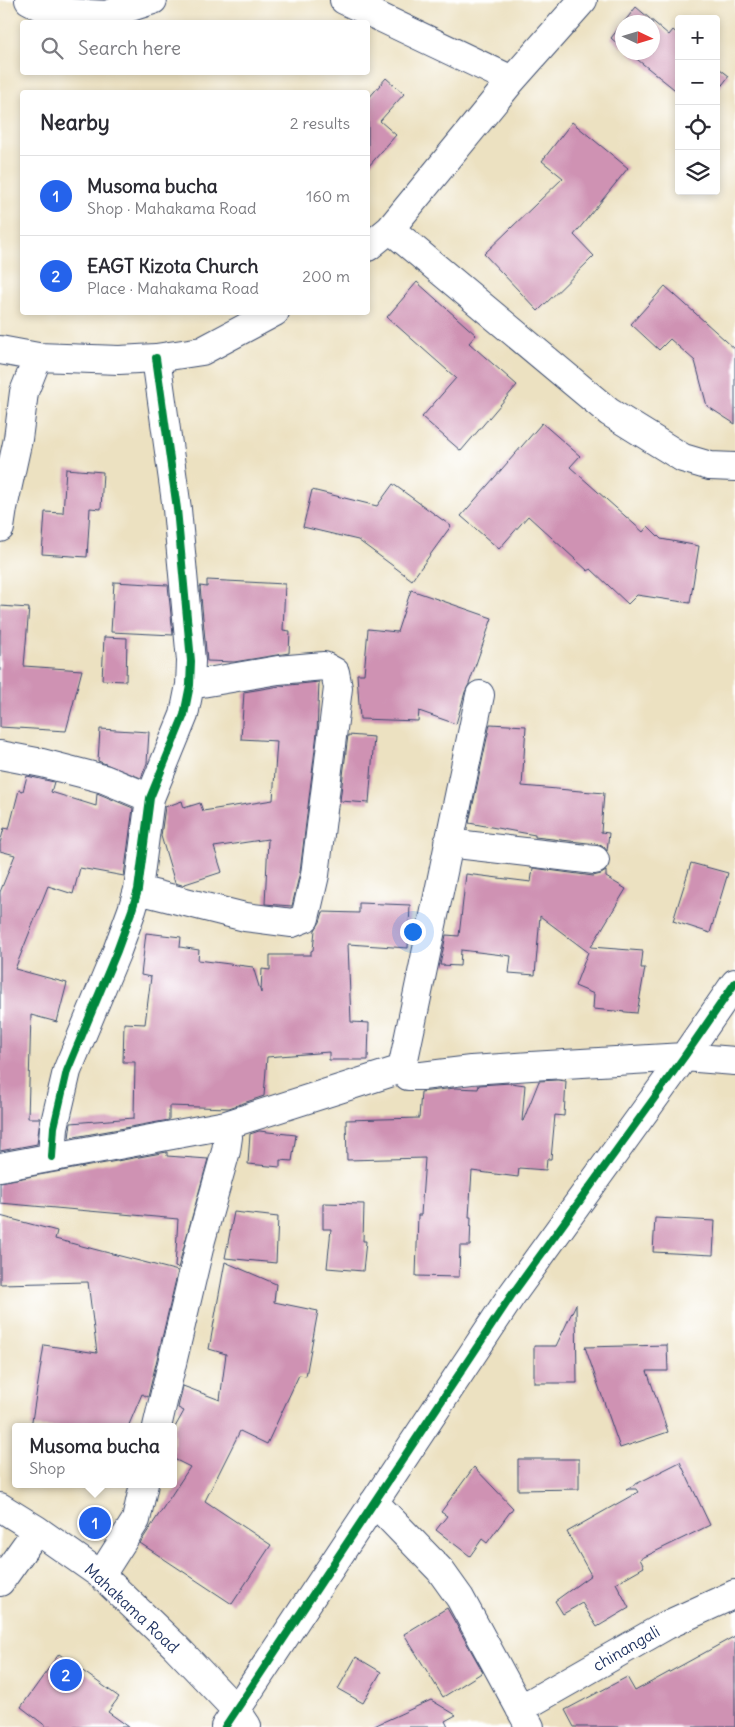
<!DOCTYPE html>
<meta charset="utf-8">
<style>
body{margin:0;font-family:Delius,sans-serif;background:#f2f2f3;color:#2b2b33}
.controls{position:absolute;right:15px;top:15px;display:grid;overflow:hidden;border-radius:5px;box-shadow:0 2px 8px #0003}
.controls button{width:45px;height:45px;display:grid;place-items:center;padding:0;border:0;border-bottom:1px solid #e1e1e2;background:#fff;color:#2b2b33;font:25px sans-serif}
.compass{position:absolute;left:615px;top:15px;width:45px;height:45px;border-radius:50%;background:#fff;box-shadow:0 2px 8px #0003;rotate:94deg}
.you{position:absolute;left:412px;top:931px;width:18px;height:18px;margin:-12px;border:4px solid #fff;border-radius:50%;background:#1a73e8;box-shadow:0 0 0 8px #1a73e833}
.badge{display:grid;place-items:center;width:32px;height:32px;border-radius:50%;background:#2563eb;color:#fff;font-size:16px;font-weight:700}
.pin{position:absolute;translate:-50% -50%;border:2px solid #fff;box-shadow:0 1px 5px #0006}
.popup{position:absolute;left:12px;top:1423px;width:165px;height:65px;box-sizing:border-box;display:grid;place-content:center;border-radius:5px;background:#fff;filter:drop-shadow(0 1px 4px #0005);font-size:16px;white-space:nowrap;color:#7c7c81}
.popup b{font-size:19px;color:#2b2b33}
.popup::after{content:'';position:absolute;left:50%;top:100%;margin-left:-10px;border:10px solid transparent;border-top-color:#fff}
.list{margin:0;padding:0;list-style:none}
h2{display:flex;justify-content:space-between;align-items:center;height:65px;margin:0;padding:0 20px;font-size:21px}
h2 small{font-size:16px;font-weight:400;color:#7c7c81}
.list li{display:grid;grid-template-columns:32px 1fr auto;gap:15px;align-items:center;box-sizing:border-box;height:80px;padding:0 20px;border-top:1px solid #e1e1e2}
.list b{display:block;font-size:19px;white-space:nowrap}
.list p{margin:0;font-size:16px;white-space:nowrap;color:#7c7c81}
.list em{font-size:16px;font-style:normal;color:#7c7c81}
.icon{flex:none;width:28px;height:28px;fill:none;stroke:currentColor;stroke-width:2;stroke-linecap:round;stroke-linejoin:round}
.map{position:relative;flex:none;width:735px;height:1727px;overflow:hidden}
.search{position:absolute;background:#fff;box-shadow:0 2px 8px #0003;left:20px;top:20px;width:350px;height:55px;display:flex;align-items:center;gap:12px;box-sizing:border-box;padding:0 18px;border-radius:5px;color:#7c7c81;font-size:19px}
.panel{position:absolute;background:#fff;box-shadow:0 2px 8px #0003;left:20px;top:90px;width:350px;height:225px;border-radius:5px}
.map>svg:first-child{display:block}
.building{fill:#cf92b3}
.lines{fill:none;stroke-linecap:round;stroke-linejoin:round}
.minor-casing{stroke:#3a4a6d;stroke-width:30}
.minor{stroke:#fff;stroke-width:28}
.cycleway-casing{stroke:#fff;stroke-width:11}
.cycleway{stroke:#00873e;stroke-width:8}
.labels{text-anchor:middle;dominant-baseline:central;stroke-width:5;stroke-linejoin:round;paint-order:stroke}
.street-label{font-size:16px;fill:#1b2f5e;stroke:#fff}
</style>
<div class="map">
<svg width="735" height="1727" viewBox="0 0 735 1727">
<rect width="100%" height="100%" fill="#fff"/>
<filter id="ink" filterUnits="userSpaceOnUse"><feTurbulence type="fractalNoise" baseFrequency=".02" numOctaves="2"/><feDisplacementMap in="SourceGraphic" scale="10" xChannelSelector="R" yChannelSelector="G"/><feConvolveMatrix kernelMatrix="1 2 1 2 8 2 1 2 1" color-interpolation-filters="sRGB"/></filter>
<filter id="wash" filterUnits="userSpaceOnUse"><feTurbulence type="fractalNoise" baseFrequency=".0096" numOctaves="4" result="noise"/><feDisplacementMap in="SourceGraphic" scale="20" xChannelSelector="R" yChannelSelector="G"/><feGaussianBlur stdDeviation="1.12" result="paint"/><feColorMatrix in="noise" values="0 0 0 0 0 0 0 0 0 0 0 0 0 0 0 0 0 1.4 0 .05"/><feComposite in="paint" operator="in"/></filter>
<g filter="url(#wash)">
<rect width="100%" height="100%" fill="#ece1c1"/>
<g id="blocks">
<path class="building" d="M636,7l33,28 4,-5 6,5v58l-51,-41h24v-30h-28z
M622,24v24l-11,-10z
M716,66l13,10 -13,17z
M386,78l18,16 -24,27 16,14 -28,32v-68z
M572,122l56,46 -54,67 20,21 -56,55 -54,-57 79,-76 -21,-17z
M417,282l59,53 -7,8 48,42 -56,66 -39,-34 34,-39 -69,-61z
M665,286l70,63v75l-28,-18 -12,-45 -25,-22 -11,11 -28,-26z
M542,423l38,33 -10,11 73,65 5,-6 13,13 38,7 -9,57 -53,-8 -9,9 -37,-35 -3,2 -60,-55 -29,33 -38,-33z
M66,469l37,3 -2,37 -11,-1 -3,49 -45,-3 3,-42 18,1z
M393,484l58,42 -39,54 -54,-40 -55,-13 9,-37 65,16z
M207,580l78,4 -2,46 7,1 -1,22 -55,9 -27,-1 -7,-75 7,1z
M114,582l54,3 5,50 -62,-3z
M411,590l81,28 -23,66 -4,8 -9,32 -37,-13 -1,10 -58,-2 -3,-45h7l4,-45 29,3z
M0,606l29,2 -5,58 58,4 -16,61 -66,-4z
M104,637l23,1 -1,43 -24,-1z
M319,682l-2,51 -17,139 -8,34 -27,-2 3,-65 -54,8 8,25 -40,13 -7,-2 -14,-47 4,-29 17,-6 2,7 16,-5 3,8 70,-11 4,-59 -36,-2 3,-47 36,-6z
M490,724l36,2 -4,60 82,7 -3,39 8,1 -2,18 -3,-4 -7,-3 -62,-7v-2l-66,-12z
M100,729l49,3 -2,31 -6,15 -43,-17z
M348,735l26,2 -5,66 -29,-2z
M27,776l27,6 -3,10 45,14 1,-13 36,15 -9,68 -44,-8 -7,26 -25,-8 -33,83 52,14 -10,39 -26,-7 -3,103h12l-3,26 -37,7v-259l15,-37 -15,-4v-8l4,-15 5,1 10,-39 4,1z
M691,863l37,10 -18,60 -37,-12z
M533,868l60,8 8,-2 5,-3v6l20,12 -35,58 52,4 -2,17h4l-8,45 -44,-4 1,-15 -19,-8 13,-34 -48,-36 -5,59 -26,-2 2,-17 -50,-6 -1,16 -20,-1 6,-30 13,1 7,-62 65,8z
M359,903l51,2 -2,43 -60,-4 3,78 18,1 -1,37h-39v-8l-62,5 -3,39 -35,12 -60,-2v14l-100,18 2,-15 63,-5 1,-56h-12l1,-39 21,1 6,-47 -10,-2 5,-42 35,4 -1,10 19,3 -1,10 55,7 8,26 1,-24 8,1v-15h41v-4l2,-1 2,-20 5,-8 3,-10 36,1z
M557,1080l9,1 -2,35 -9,-1 -4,44h-4l-1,11 -27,-2 -1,9 -46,-6 -3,46h2l-1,29h-10l-1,31 -43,-1 2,-61h3l4,-57 -78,2 -1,-40 73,-2 2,-26 34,-4 23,1 1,-4 32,-2 14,2 -3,36h1l16,-40z
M259,1131l37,4 -4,26 -12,-1v7l-32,-3 2,-30z
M167,1152v4l41,3 -30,109 -3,-1 3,-48 -178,-16v-21z
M323,1203l41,1 -1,37h3l-3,30 -36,-3 4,-39h-8z
M234,1212l44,5 -2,46 -51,-5z
M0,1216l57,15 -2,8 123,32 -30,126 -6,-3 -14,33h-97l13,-82 53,8 -9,-71 -88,2z
M655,1218l60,3 -2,34 -60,-3z
M225,1262l51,22 -2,18 44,9 -12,65 -7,-1 -32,69 -27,-13 -35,70 66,44 -39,59 -92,-61 50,-76 -16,-8v-30l10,-18 -6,-3 5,-22 37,14 6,-46 -17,-5z
M576,1304l1,79h-43v-37h22z
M667,1345l1,26h-21l21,61 -48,16 -35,-101z
M518,1459h61v30l-61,1z
M680,1462l30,63 -70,34 4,8 -28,16 13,25 -32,19 -15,-24 -19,11 -8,-13 36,-26 -24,-43 71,-40 -2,-3h-10z
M474,1467l39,41 -26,35 -5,-4 -12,17 -34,-26 11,-14 -6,-4z
M447,1608l36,64 -40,25 -39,-63z
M735,1636v91h-161l-9,-17 62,-33 8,14z
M59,1654l60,43 -11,15 21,15h-82l-26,-20z
M356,1657l25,15 -18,31 -25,-14z
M431,1700l25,15 -11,6 3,6h-76z"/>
</g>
</g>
<g filter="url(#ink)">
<use href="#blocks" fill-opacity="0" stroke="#3a4a6d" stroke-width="1"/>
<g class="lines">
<g class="minor-casing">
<path id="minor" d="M29,0l23,12 54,3 47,-15
M344,0l168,80
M390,229l219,183 74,46 27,8 25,1
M368,247l22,-18 122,-149 71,-80
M0,350l38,7 81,3 37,-2 46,-7 73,-39
M0,528l3,-20 15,-69 6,-47 14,-35
M0,755l42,8 62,16 46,19
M448,843l147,17
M138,890l107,27 47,6 13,-5 10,-43 23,-187 -3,-16 -11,-6 -46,4 -88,15
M402,1069l78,-374
M52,1157l2,-30 13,-56 50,-120 15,-41 6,-20 12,-92 34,-83 6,-30 1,-24 -14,-152 -21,-151
M0,1167l226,-42 176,-56 6,7h14l49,-6 60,-4 153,-9 51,4
M157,1427l44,-187 25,-89 2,-14 -2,-12
M374,1502l66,68 20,28 70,129
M0,1507l37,23 64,45 74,71 62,65 10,15
M101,1575l35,-55 8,-36
M0,1582l37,-52
M520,1709l147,-84 68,-31
M225,1727l286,-431 173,-239 51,-74"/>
</g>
<use href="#minor" class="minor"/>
<g class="cycleway-casing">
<path id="cycleway" d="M52,1157l2,-30 13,-56 50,-120 15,-41 6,-20 12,-92 34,-83 6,-30 1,-24 -14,-152 -21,-151
M225,1727l286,-431 173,-239 51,-74"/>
</g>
<use href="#cycleway" class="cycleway"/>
</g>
</g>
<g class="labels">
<g class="street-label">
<text transform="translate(132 1608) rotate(43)">Mahakama Road</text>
<text transform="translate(626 1648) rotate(-30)">chinangali</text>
</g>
</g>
</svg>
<div class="controls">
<button>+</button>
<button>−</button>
<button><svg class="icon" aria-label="locate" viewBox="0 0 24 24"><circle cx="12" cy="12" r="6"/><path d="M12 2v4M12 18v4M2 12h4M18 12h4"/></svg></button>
<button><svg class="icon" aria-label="layers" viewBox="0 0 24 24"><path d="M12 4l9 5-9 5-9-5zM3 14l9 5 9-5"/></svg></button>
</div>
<svg class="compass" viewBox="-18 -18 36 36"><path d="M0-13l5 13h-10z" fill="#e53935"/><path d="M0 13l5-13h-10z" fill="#7c7c81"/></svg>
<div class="you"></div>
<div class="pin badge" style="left:95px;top:1523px">1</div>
<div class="popup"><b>Musoma bucha</b>Shop</div>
<div class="pin badge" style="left:66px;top:1675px">2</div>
<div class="search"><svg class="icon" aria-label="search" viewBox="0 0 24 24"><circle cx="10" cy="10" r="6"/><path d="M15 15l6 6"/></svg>Search here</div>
<section class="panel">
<h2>Nearby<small>2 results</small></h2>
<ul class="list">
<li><span class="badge">1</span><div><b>Musoma bucha</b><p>Shop · Mahakama Road</p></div><em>160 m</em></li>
<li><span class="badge">2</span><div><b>EAGT Kizota Church</b><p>Place · Mahakama Road</p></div><em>200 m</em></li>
</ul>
</section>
</div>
